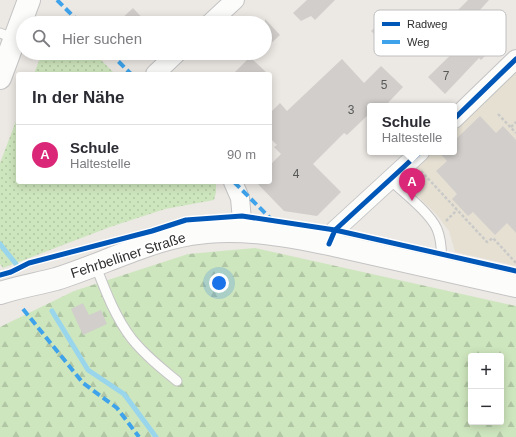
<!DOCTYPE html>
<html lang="de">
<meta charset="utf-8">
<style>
body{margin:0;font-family:Arial,sans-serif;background:#f7f7f7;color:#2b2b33}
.controls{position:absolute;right:12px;bottom:12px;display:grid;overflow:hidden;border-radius:4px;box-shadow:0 2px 10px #0003}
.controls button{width:36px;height:36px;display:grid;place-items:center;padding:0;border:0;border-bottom:1px solid #e1e1e2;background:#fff;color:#2b2b33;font:20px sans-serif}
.you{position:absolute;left:219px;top:283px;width:14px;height:14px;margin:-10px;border:3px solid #fff;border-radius:50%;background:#1a73e8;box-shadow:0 0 0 6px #1a73e833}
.badge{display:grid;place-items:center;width:26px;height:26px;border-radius:50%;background:#db2777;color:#fff;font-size:13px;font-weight:700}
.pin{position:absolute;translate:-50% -33px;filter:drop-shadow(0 1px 2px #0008)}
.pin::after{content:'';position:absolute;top:21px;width:14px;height:12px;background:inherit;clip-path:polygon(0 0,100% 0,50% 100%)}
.popup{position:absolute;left:367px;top:103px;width:90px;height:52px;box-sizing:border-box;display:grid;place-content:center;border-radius:4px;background:#fff;filter:drop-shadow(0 1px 3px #0005);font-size:13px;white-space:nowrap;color:#7c7c81}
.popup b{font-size:15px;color:#2b2b33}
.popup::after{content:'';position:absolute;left:50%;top:100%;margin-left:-8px;border:8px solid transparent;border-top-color:#fff}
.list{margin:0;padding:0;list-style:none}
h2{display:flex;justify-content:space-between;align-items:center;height:52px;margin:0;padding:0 16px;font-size:17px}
h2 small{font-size:13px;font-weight:400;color:#7c7c81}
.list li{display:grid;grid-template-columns:26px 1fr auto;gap:12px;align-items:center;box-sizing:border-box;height:60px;padding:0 16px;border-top:1px solid #e1e1e2}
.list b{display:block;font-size:15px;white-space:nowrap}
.list p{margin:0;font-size:13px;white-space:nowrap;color:#7c7c81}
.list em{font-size:13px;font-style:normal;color:#7c7c81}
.icon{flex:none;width:22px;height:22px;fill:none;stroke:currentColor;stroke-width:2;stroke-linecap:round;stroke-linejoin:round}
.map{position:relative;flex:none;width:516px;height:437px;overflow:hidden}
.search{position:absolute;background:#fff;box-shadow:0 2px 10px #0003;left:16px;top:16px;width:256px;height:44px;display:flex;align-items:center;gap:10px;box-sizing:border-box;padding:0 14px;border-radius:22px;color:#7c7c81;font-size:15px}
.panel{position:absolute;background:#fff;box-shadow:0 2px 10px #0003;left:16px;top:72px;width:256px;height:112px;border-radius:4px}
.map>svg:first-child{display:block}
.education{fill:#e6e0d3}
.grass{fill:url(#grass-dots)}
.forest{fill:url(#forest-firs);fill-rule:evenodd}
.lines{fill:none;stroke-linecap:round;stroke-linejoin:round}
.stream{stroke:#99d6ec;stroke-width:5}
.building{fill:#d1cecb}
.service-casing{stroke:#c5c4c5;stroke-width:11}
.minor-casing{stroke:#c5c4c5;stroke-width:20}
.tertiary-casing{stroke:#c5c4c5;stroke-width:24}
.secondary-casing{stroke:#c5c4c5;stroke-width:24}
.path{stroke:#c9c9c8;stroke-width:2.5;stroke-dasharray:3 2;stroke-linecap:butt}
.service{stroke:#fcfcfb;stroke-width:9}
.minor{stroke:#fcfcfb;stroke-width:18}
.tertiary{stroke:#fcfcfb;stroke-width:22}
.secondary{stroke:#fcfcfb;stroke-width:22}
.quiet{stroke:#3ea3eb;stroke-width:4;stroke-dasharray:8 4;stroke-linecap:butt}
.cycleway-casing{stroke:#fff;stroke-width:8}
.cycleway{stroke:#0057b8;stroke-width:5}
.labels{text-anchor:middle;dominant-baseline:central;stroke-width:4;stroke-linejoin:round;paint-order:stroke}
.number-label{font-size:12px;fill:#585857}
.street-label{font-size:14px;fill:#2e2e2e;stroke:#fff}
.key{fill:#fff;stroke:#c0c0c0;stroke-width:1}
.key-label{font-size:11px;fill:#2e2e2e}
</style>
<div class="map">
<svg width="516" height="437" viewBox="0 0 516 437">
<defs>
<pattern id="grass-dots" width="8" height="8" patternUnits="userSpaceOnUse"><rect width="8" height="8" fill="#cee6be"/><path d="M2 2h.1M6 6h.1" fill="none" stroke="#b1c6a4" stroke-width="1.8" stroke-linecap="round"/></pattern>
<pattern id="forest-firs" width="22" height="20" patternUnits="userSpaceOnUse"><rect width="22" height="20" fill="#cee6be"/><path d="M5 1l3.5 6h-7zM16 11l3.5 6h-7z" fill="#b1c6a4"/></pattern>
</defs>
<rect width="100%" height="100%" fill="#ece8e4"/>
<path class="education" d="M516,69v197l-61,-14 -6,-21 -13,-17 -28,-27 -2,-9 26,-26h22v-22z"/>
<path class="grass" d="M42,53h52l21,21h-81z
M18,116v66h198v10l-2,8 -49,9 -55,18 -107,41 -3,-4v-101z"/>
<path class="forest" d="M255,248l261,58v131h-516v-110l74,-36 114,-37zM471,356h30v66h-30z"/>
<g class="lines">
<path class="stream" d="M0,244l16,20
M52,311l36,59 36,24 32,43"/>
</g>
<path class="building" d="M307,0h28l-20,20 -4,-4 -10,5 -8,-8z
M468,0h21l-21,23 -12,-11z
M133,8l14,15h-30z
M384,18l11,11 -13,13 -11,-11z
M265,19l15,16 -15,14z
M477,21l21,22 -17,17 -2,-2 -34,36 -17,-17 36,-35 -4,-4z
M250,57l18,17h-35z
M342,59l22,24 17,-17 22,21 -18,19h-15v7l-23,22 -3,-2 -31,31 28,28 -24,24 -33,-5 -28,-29h14v-17l11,-11 -7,-7 3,-2 -7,-7v-25l10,-10 7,8z
M480,116l16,17 7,-7 13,14v93l-9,-10 -12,12 -22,-23 -5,4 -16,-17 5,-5 -21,-23 11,-10 -8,-9h15v-11z
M83,303l6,12 12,-5 6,14 -24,11 -12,-26z"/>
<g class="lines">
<g class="service-casing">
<path id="service" d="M0,33l15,6
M390,180c13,12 40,33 47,49 5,12 5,27 4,40
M95,264c10,26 20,53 37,75 13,16 29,29 45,42"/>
</g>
<g class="minor-casing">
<path id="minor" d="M210,23l25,-23
M155,74l22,-21
M454,119l62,-60
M233,182l7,16 3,33
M329,244l6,-14 85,-78"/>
</g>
<g class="tertiary-casing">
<path id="tertiary" d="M0,78l29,-78"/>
</g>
<g class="secondary-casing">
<path id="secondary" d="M0,293c18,-6 37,-9 56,-14 45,-14 88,-37 135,-45 45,-8 94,1 138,10l187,42"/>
</g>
<path class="path" d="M498,114l18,19
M511,127l5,-5
M421,171l66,71 6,-4 23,25
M446,221l11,-11"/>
<use href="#service" class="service"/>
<use href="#minor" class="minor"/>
<use href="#tertiary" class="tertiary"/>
<use href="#secondary" class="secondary"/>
<path class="quiet" d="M57,0l23,23
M110,53l21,21
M234,182l38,38
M23,309l60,74 34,25 22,29"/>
<g class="cycleway-casing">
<path id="cycleway" d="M454,119l62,-60
M329,244l6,-14 85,-78
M0,275l11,-3 18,-9 123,-32 34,-11 56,-4 93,14 181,41"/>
</g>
<use href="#cycleway" class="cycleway"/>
</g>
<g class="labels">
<g class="number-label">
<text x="446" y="76">7</text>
<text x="384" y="85">5</text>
<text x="351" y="110">3</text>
<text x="296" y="174">4</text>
</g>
<g class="street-label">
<text transform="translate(128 255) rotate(-18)">Fehrbelliner Straße</text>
</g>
</g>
<rect x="374" y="10" width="132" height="46" rx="6" class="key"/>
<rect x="382" y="22" width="18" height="4" fill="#0057b8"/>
<rect x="382" y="40" width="18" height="4" fill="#3ea3eb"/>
<g class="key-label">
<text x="407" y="28">Radweg</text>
<text x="407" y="46">Weg</text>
</g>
</svg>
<div class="controls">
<button>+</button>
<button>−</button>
</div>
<div class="you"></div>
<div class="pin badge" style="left:412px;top:201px">A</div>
<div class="popup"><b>Schule</b>Haltestelle</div>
<div class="search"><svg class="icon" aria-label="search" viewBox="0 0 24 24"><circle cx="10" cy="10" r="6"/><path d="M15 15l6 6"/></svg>Hier suchen</div>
<section class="panel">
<h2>In der Nähe<small></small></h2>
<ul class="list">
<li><span class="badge">A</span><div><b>Schule</b><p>Haltestelle</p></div><em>90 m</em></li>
</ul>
</section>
</div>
